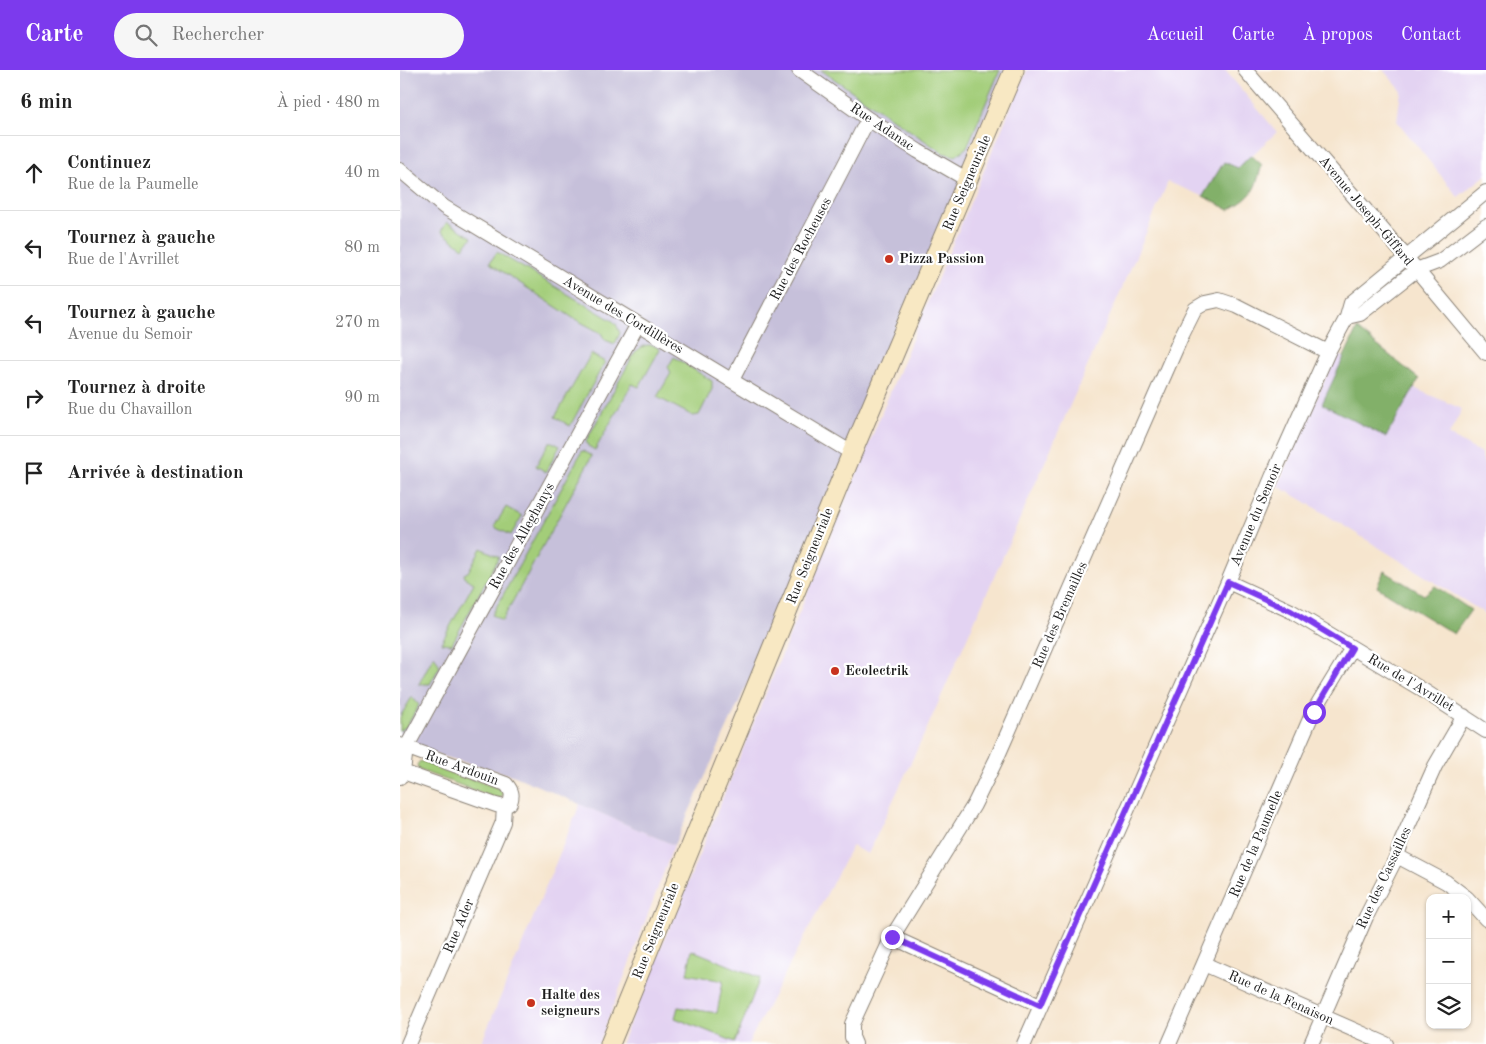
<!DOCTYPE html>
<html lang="fr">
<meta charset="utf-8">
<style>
body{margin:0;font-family:"Old Standard TT",serif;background:#f6f6f6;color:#222}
.controls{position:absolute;right:15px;bottom:15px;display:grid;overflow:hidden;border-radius:10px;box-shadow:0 1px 4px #0004}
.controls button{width:45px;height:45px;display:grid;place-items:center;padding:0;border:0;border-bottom:1px solid #e0e0e0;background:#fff;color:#222;font:25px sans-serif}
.stop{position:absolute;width:15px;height:15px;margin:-11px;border:4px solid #7c3aed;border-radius:50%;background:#fff}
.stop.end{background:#7c3aed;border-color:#fff;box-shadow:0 1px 5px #0008}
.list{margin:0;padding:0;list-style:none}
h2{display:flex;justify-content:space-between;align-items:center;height:65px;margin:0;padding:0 20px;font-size:21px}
h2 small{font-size:16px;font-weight:400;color:#767676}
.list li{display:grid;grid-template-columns:32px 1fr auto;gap:15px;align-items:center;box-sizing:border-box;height:75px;padding:0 20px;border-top:1px solid #e0e0e0}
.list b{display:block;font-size:19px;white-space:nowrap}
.list p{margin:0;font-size:16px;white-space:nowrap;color:#767676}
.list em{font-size:16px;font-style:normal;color:#767676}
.icon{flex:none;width:28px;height:28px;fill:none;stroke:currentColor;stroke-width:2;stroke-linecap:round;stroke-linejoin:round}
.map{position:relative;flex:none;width:1086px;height:974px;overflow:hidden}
header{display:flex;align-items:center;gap:30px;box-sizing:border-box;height:70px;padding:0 25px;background:#7c3aed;color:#fff}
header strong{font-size:24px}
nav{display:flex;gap:28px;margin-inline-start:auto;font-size:18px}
.search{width:350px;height:45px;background:#f6f6f6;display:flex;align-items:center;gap:12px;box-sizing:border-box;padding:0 18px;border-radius:28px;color:#767676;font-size:19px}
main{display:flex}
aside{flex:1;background:#fff}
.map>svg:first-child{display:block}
.built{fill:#e3d3f2}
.industrial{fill:#c6c0da}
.green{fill:#a3cd79;stroke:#60744a}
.forest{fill:#82b069;stroke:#4f6642}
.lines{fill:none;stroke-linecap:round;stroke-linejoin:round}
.street-casing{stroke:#898075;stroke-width:16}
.secondary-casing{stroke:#898075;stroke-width:21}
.street{stroke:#fff;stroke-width:14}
.secondary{stroke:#f8e8c3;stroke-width:19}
.route{stroke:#7c3aed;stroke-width:6}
.poi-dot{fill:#c8321e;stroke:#fff;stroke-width:2}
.labels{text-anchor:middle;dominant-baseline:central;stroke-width:4.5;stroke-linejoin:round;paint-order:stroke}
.street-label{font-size:14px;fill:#1c1c1c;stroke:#fff}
.poi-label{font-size:14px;font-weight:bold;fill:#1c1c1c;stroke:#fff;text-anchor:start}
</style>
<header>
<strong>Carte</strong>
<div class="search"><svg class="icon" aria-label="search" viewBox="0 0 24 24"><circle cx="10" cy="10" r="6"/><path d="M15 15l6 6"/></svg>Rechercher</div>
<nav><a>Accueil</a><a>Carte</a><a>À propos</a><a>Contact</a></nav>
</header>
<main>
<aside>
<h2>6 min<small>À pied · 480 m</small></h2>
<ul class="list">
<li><svg class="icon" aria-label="ahead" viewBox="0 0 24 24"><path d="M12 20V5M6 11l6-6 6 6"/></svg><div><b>Continuez</b><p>Rue de la Paumelle</p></div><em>40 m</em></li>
<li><svg class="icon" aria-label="left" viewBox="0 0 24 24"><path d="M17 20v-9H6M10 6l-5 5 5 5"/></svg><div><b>Tournez à gauche</b><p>Rue de l'Avrillet</p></div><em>80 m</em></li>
<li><svg class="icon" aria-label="left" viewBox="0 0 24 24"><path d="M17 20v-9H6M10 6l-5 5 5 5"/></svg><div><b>Tournez à gauche</b><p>Avenue du Semoir</p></div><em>270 m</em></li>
<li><svg class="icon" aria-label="right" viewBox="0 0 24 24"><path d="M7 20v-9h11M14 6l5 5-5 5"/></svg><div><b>Tournez à droite</b><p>Rue du Chavaillon</p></div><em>90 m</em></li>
<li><svg class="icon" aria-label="arrive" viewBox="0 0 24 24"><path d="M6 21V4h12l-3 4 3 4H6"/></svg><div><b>Arrivée à destination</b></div></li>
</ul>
</aside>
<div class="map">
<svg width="1086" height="974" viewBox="0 0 1086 974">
<rect width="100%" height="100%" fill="#fff"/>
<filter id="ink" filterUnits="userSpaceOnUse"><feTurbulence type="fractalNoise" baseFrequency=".02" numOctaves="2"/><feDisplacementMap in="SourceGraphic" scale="10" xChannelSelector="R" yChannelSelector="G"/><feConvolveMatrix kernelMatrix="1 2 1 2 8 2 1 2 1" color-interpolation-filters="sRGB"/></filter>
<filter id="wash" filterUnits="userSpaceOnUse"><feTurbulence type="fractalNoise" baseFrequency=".0096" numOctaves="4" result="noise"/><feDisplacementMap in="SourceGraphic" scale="20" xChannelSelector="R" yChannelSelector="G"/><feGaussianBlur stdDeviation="1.12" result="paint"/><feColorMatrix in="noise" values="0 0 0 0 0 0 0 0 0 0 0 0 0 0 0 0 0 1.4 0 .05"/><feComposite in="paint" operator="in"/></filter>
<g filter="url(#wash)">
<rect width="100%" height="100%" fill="#f6e5ce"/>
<path class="built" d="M627,0h198l52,62 -39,36 -14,-6 -21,34 -35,-14 -38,88 -202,456 -60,128 -16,-8 -104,198h-127l299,-724z
M983,0h103v105l-28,22 -61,-76 4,-31z
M936,284l126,55 -13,26 32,18 5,18v143l-182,-113 -26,-15z
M180,734l94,41 -75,199h-118z"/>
<path class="industrial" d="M0,0h614l-162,383 -178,392 -159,-69 -115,-31z"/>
<path class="green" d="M421,0h179l-33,77 -11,9 -13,-3z
M47,152l25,15 -9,11 -22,-17z
M97,182l116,69 3,3 4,9 -5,11 -10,-4 -4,-7 -28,-15 -82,-54 -1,-2z
M247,275h6l7,4 -21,38 -7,-3 -37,66 -7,-4 -2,-5 49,-89 7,-5z
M191,284l14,8 -35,64 -15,-9z
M274,287l38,24v8l-13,26 -6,1 -36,-19 14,-24 -3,-6z
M149,372h3l8,4 -14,26 -10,-6z
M182,381h2l8,5 -90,165 -10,-6z
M106,437l16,9 -11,19 -17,-8z
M81,478l18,9 -47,87 -11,-1 33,-60 -9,-5 -1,-4 4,-2z
M34,585l6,11 -10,18h-11z
M12,627l7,8 -12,21 -7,5v-14z
M20,691l81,28 2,5 -3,4h-5l-76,-28 -2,-5z
M292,880l68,28 -25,64 -60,-24 3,-11 39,6 6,-32 -36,-7z"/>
<path class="forest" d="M851,85l11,10c-8,27 -8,30 -33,45l-26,-14 21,-34 14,6z
M957,259l62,50 -33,58 -64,-33z
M984,501l40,24 11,-9 36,24 -17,24 -77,-47z"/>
</g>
<g filter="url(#ink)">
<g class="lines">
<g class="street-casing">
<path id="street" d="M399,0l69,49 50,32 50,29
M845,0l161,187 80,96
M0,100l44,37 408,246
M947,247l13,-3 56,-44 24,-9 46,-35
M332,310c45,-87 92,-174 136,-261
M828,512l63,29 130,78 65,42
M0,675l106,39c6,7 7,11 4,19l-6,4 -8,-2 -96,-34
M0,707l3,-5 3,-24 232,-424
M997,786l49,26 21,16
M1067,828l19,21
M492,867l148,68
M804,894l182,80
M8,974l95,-222 1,-15
M455,974l-3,-7v-13l40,-87 82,-132 22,-45 185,-423 14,-28 10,-6 14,-3 18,6 91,46
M624,974l204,-462 45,-107 55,-123 19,-35 4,-14 135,-111
M769,974l144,-332 39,-64
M911,974l55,-127 31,-61 5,-16 33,-74 29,-50"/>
</g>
<g class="secondary-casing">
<path id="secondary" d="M210,974l242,-591 162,-383"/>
</g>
<use href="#street" class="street"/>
<use href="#secondary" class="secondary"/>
</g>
</g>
<g class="lines" filter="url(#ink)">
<path class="route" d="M492,867l148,68 188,-423 63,29 61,37 -38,64"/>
</g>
<g class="poi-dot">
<circle cx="489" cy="189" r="5"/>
<circle cx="435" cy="601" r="5"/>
<circle cx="131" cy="933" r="5"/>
</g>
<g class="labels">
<g class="street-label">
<text transform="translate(482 57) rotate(34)">Rue Adanac</text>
<text transform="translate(567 113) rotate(-67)">Rue Seigneuriale</text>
<text transform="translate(966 141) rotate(50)">Avenue Joseph-Giffard</text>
<text transform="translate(401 179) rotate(-62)">Rue des Rocheuses</text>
<text transform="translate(223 245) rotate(31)">Avenue des Cordillères</text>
<text transform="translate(856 445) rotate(-67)">Avenue du Semoir</text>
<text transform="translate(122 466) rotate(-61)">Rue des Alleghanys</text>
<text transform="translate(410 486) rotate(-68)">Rue Seigneuriale</text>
<text transform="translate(660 545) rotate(-66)">Rue des Bremailles</text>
<text transform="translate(1011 613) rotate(31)">Rue de l'Avrillet</text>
<text transform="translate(62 698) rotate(20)">Rue Ardouin</text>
<text transform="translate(856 774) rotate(-67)">Rue de la Paumelle</text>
<text transform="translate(984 808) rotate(-65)">Rue des Cassailles</text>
<text transform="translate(59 856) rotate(-67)">Rue Ader</text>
<text transform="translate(256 861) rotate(-68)">Rue Seigneuriale</text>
<text transform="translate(881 928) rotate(24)">Rue de la Fenaison</text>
</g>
<g class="poi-label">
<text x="499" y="189">Pizza Passion</text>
<text x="445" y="601">Ecolectrik</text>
<text x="141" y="925">Halte des<tspan x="141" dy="16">seigneurs</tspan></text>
</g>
</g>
</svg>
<div class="controls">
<button>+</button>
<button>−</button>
<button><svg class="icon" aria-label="layers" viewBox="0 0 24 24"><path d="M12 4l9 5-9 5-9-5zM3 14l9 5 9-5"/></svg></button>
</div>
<div class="stop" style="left:914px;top:642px"></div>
<div class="stop end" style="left:492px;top:867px"></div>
</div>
</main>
